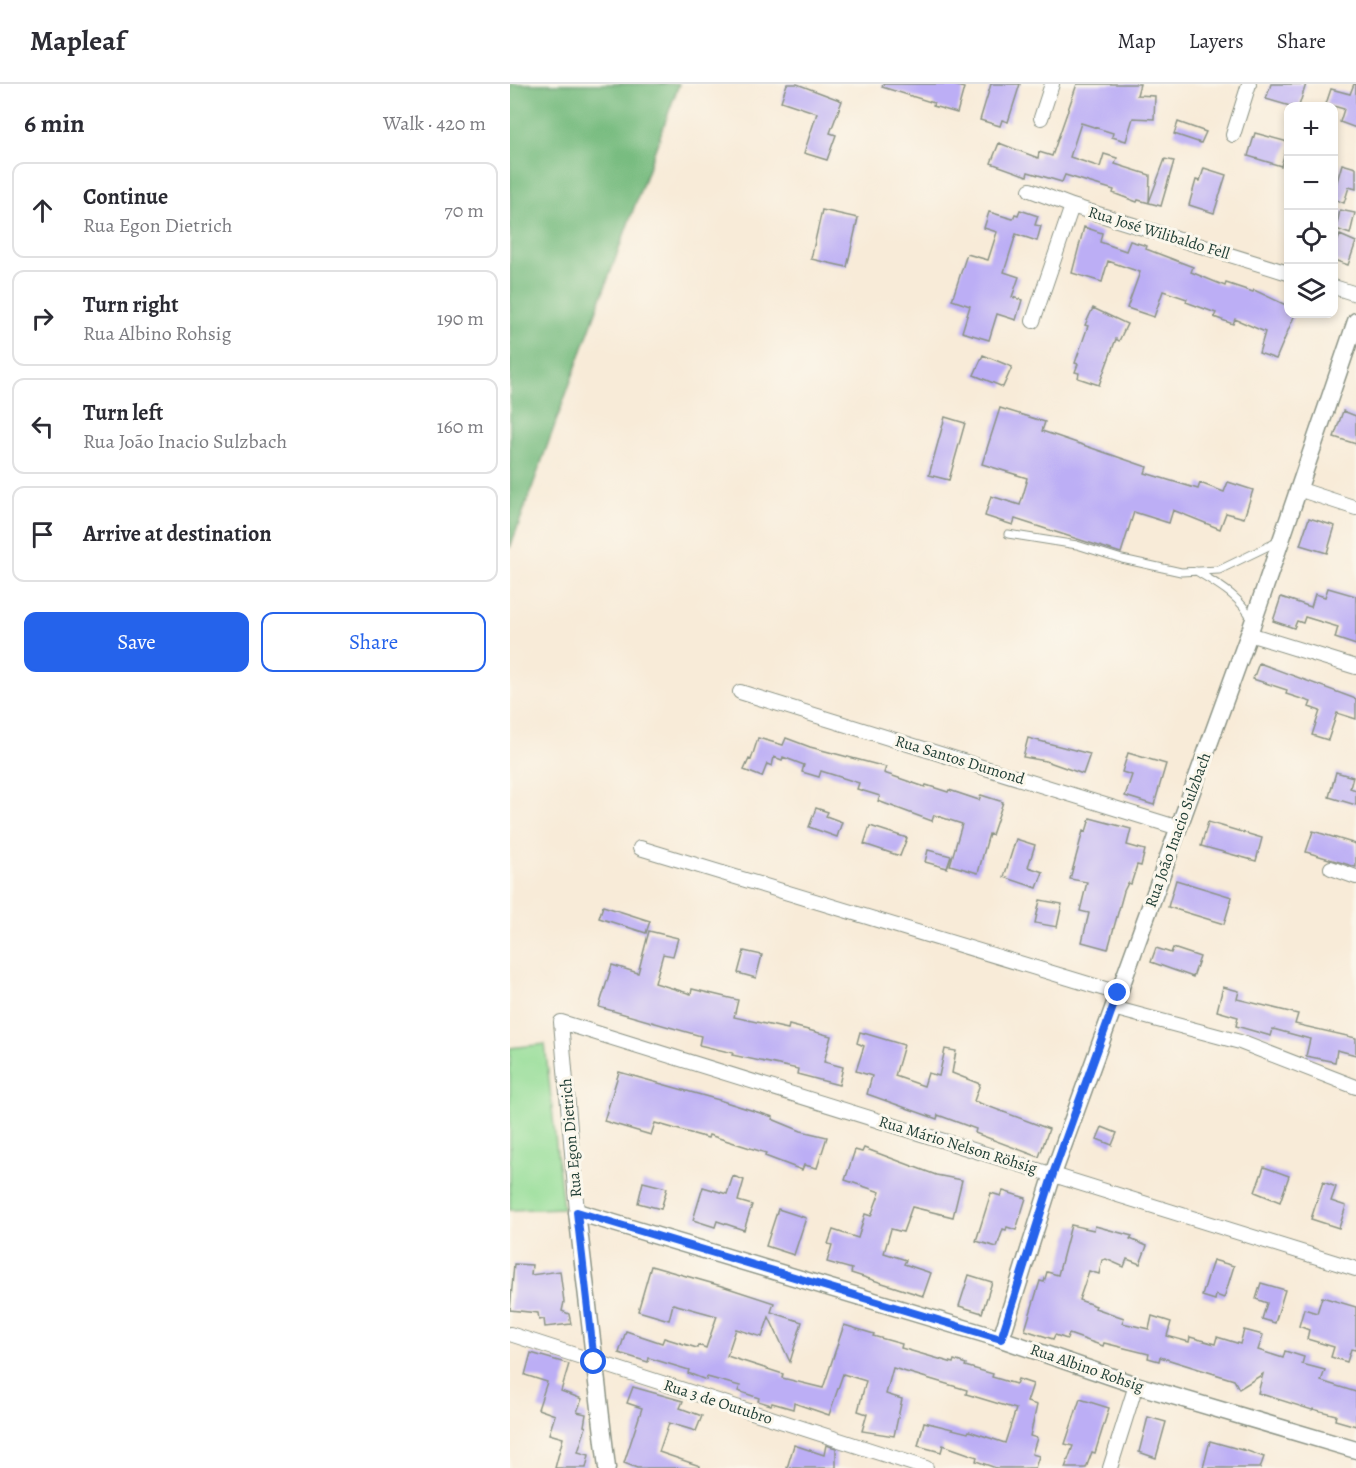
<!DOCTYPE html>
<meta charset="utf-8">
<style>
body{margin:0;font-family:Alegreya,serif;background:#f7f7f7;color:#2b2b33}
.controls{position:absolute;right:18px;top:18px;display:grid;overflow:hidden;border-radius:12px;box-shadow:0 3px 9px #0003}
.controls button{width:54px;height:54px;display:grid;place-items:center;padding:0;border:0;border-bottom:2px solid #e1e1e2;background:#fff;color:#2b2b33;font:30px sans-serif}
.stop{position:absolute;width:18px;height:18px;margin:-14px;border:4px solid #2563eb;border-radius:50%;background:#fff}
.stop.end{background:#2563eb;border-color:#fff;box-shadow:0 2px 6px #0008}
.list{margin:0;padding:0;list-style:none}
h2{display:flex;justify-content:space-between;align-items:center;height:78px;margin:0;padding:0 24px;font-size:26px}
h2 small{font-size:20px;font-weight:400;color:#7c7c81}
.list li{display:grid;grid-template-columns:39px 1fr auto;gap:18px;align-items:center;box-sizing:border-box;height:96px;margin:0 12px 12px;padding:0 12px;border:2px solid #e1e1e2;border-radius:12px}
.list b{display:block;font-size:22px;white-space:nowrap}
.list p{margin:0;font-size:20px;white-space:nowrap;color:#7c7c81}
.list em{font-size:20px;font-style:normal;color:#7c7c81}
.actions{display:flex;gap:12px;padding:18px 24px}
.actions a{flex:1;padding:14px 0;border:2px solid #2563eb;border-radius:12px;text-align:center;font-size:21px;color:#2563eb}
.actions .main{background:#2563eb;color:#fff}
.icon{flex:none;width:33px;height:33px;fill:none;stroke:currentColor;stroke-width:2;stroke-linecap:round;stroke-linejoin:round}
.map{position:relative;flex:none;width:846px;height:1384px;overflow:hidden}
header{display:flex;align-items:center;gap:36px;box-sizing:border-box;height:84px;padding:0 30px;background:#fff;border-bottom:2px solid #e1e1e2}
header strong{font-size:28px}
nav{display:flex;gap:33px;margin-inline-start:auto;font-size:21px}
main{display:flex}
aside{flex:1;background:#fff}
.map>svg:first-child{display:block}
.green{fill:#95dd97;stroke:#5a8d66;stroke-width:1.5}
.forest{fill:#78bc80;stroke:#4c7c5a;stroke-width:1.5}
.building{fill:#bcaef5}
.lines{fill:none;stroke-linecap:round;stroke-linejoin:round}
.service-casing{stroke:#8c9486;stroke-width:9}
.minor-casing{stroke:#8c9486;stroke-width:16}
.tertiary-casing{stroke:#8c9486;stroke-width:19}
.service{stroke:#fff;stroke-width:7}
.minor{stroke:#fff;stroke-width:14}
.tertiary{stroke:#fff;stroke-width:16}
.route{stroke:#2563eb;stroke-width:8}
.labels{text-anchor:middle;dominant-baseline:central;stroke-width:6;stroke-linejoin:round;paint-order:stroke}
.street-label{font-size:16px;fill:#1f3d34;stroke:#fbf7ec}
</style>
<header>
<strong>Mapleaf</strong>
<nav><a>Map</a><a>Layers</a><a>Share</a></nav>
</header>
<main>
<aside>
<h2>6 min<small>Walk · 420 m</small></h2>
<ul class="list">
<li><svg class="icon" aria-label="ahead" viewBox="0 0 24 24"><path d="M12 20V5M6 11l6-6 6 6"/></svg><div><b>Continue</b><p>Rua Egon Dietrich</p></div><em>70 m</em></li>
<li><svg class="icon" aria-label="right" viewBox="0 0 24 24"><path d="M7 20v-9h11M14 6l5 5-5 5"/></svg><div><b>Turn right</b><p>Rua Albino Rohsig</p></div><em>190 m</em></li>
<li><svg class="icon" aria-label="left" viewBox="0 0 24 24"><path d="M17 20v-9H6M10 6l-5 5 5 5"/></svg><div><b>Turn left</b><p>Rua João Inacio Sulzbach</p></div><em>160 m</em></li>
<li><svg class="icon" aria-label="arrive" viewBox="0 0 24 24"><path d="M6 21V4h12l-3 4 3 4H6"/></svg><div><b>Arrive at destination</b></div></li>
</ul>
<div class="actions"><a class="main">Save</a><a>Share</a></div>
</aside>
<div class="map">
<svg width="846" height="1384" viewBox="0 0 846 1384">
<rect width="100%" height="100%" fill="#fbf7ec"/>
<filter id="ink" filterUnits="userSpaceOnUse"><feTurbulence type="fractalNoise" baseFrequency=".0167" numOctaves="2"/><feDisplacementMap in="SourceGraphic" scale="12" xChannelSelector="R" yChannelSelector="G"/><feConvolveMatrix kernelMatrix="1 2 1 2 8 2 1 2 1" color-interpolation-filters="sRGB"/></filter>
<filter id="wash" filterUnits="userSpaceOnUse"><feTurbulence type="fractalNoise" baseFrequency=".008" numOctaves="4" result="noise"/><feDisplacementMap in="SourceGraphic" scale="24" xChannelSelector="R" yChannelSelector="G"/><feGaussianBlur stdDeviation="1.35" result="paint"/><feColorMatrix in="noise" values="0 0 0 0 0 0 0 0 0 0 0 0 0 0 0 0 0 1.4 0 .05"/><feComposite in="paint" operator="in"/></filter>
<g filter="url(#wash)">
<rect width="100%" height="100%" fill="#f8ebd8"/>
<path class="green" d="M35,960l18,164 -53,2v-162z"/>
<path class="forest" d="M0,0h169l-169,464z"/>
<g id="blocks">
<path class="building" d="M277,0h10l45,17 -12,32 6,2 -9,25 -23,-7 13,-40 -36,-12z
M373,0h67l14,4 -7,25 -24,-7 1,-3 -52,-16z
M481,0h29l-12,38 -6,-2 -2,6 -20,-6z
M567,0h63l-3,11 18,1 -1,23 -21,-1 -7,23 -14,-4 1,-4 -32,-10 -11,34 30,10 4,-13 13,4 -2,6 35,11 -1,27 16,-43 9,2 -13,45 -23,-6 -1,2 -24,-9 1,-3 -49,-15 -3,7 -34,-10 -1,4 -36,-13 8,-20 39,15 1,-6 13,4z
M761,0h35l-7,22h-9l-24,-7z
M844,0h2v44l-16,-6 4,-13 -18,-5 5,-15 19,5z
M668,38l28,10 -5,11 -27,-9z
M745,49l33,9 -7,24 -33,-10z
M832,80l14,4v21l-7,-2 -5,16 -10,-4v-7z
M694,84l22,7 -12,38 -25,-8 7,-25 4,1z
M312,126l36,8 -11,49 -36,-8z
M510,126l18,6 -3,9 6,1 -4,15 -21,-7 -12,38 15,5 -7,20 10,3 -6,20 -19,-6 -8,26 -27,-8 8,-26 -18,-6 15,-46 21,6 9,-28 -13,-4 5,-16 24,7 2,-5 3,1z
M830,126l15,3 -5,21 -14,-5z
M574,143l18,6 -2,9 26,9 4,-10 17,5 -1,3 47,18 -2,5 34,14 1,-3 27,9 1,-2 34,16v8h7l-19,45 -17,-6 6,-21 -30,-13 -2,5 -19,-7 2,-4 -30,-11 1,-3 -24,-8 -9,26 -27,-9 13,-36 -32,-11 -6,21 -30,-9z
M830,151l16,7 -8,23 -14,-5v-10z
M583,224l34,16 -8,17 -3,-2 -17,46 -21,-7 1,-5 -4,-1 3,-8 -3,-1 13,-37 -3,-1z
M473,271l29,12 -9,20 -29,-12z
M490,324l45,14 -3,9 105,36 -2,6 53,16 2,-6 24,9 4,-10 25,8 -9,28 -18,-5 -6,16 -47,-19 -4,13 -35,-11 -13,41 -106,-34 -2,6 -28,-9 6,-20 29,9 7,-23h-1l1,-4 -45,-14z
M833,327l13,5v28l-22,-7z
M435,333l20,6 -16,57 -20,-5z
M799,434l26,8 -8,27 -27,-8z
M818,504l28,8v49l-21,-7 3,-11 -33,-10 -2,6 -6,-2 -3,7 -21,-7 8,-24 30,10 4,-13 10,3z
M749,579l97,36v20l-19,-6 -9,27 -16,-5 8,-24 -11,-4 2,-5 -25,-8 1,-4 -34,-11z
M248,654l25,7 3,-7 24,9 76,20 -2,6 41,14 1,-2 22,7 1,-2 30,10 2,-5 22,7 -11,33 -3,-1 -11,39 -28,-8 12,-41 -28,-9 -2,6 -54,-20 2,-5 -23,-7 2,-6 -38,-12 -2,6 -17,-5 2,-7 -21,-8 -1,3 -8,-3 -2,9 -5,-2 -5,13 -18,-7 5,-11 2,1z
M518,654l62,16 -7,20 -37,-13 -23,-4z
M618,669l38,11 -12,41 -29,-9 7,-21 -10,-3z
M826,688l17,5 -3,11 6,2v15l-27,-8z
M306,724l12,4 -2,4 16,6 -5,15 -28,-10z
M580,734l41,11 -4,16 18,5 -4,16 -4,-1 -6,19 -3,-1 -4,8 -16,58 -26,-7 7,-29 -9,-2 7,-29 -17,-3 13,-48 3,1z
M698,738l54,16 -6,23 -55,-15z
M360,742l37,12 -7,18 -36,-12z
M803,747l43,13v23l-50,-15z
M506,755l19,6 -7,22 15,5 -6,16 -33,-11z
M418,766l23,6 -4,12 -22,-6z
M666,796l56,17 -8,27 -56,-17z
M530,816l22,4 -5,23 -22,-4z
M93,822l47,15 -4,12 -47,-15z
M139,847l29,7 -5,18 -10,-2 -8,29 36,11 1,-5 46,11 -4,17 54,12 1,-4 42,11 -7,26 19,5 -4,18 -42,-11 1,-5 -66,-14 1,-2 -34,-8 2,-9 -102,-29 13,-42 26,8z
M646,864l15,5 2,-5 27,9 -7,20 -42,-15z
M234,867l18,4 -6,23 -18,-5z
M713,903l16,4 -2,8 61,15 -3,10 61,14v17l-19,-5 -2,12 -29,-6 4,-17 -37,-10 -2,7 -35,-10 2,-9 -21,-6z
M350,948l44,13 -9,31 29,10 4,-13 11,3 6,-27 11,2 -4,22 28,11 -6,17 75,28 -10,28 -64,-24 1,-4 -38,-14 -1,4 -70,-25 5,-18 -16,-5 8,-25 -7,-3z
M109,988l100,28 54,17 -1,2 29,12 26,6 -10,31 -13,-3 -2,5 -37,-14 1,-3 -57,-18 -1,3 -53,-15 -4,12 -47,-14z
M592,1043l15,6 -5,12 -15,-6z
M354,1064l72,27 26,5 -9,37 -41,-10 -9,25 -12,-3 -7,24 22,7 -2,4 27,9 -8,23 -72,-23 1,-4 -25,-7 5,-17 -4,-1 5,-14 25,8 7,-24 6,2 9,-24 -35,-12 10,-30 7,2z
M754,1083l25,9 -9,26 -25,-10z
M223,1092l11,4 -6,21 14,4 -8,25 -27,-9 -2,6 -22,-7 10,-33 24,7z
M133,1098l24,6 -6,21 -23,-6z
M813,1098l13,5 -5,14 15,5 -7,22 -28,-9z
M493,1107l23,7 -10,32 -9,-3 -1,3 -3,-1 -6,18 -21,-6 15,-48 10,3z
M268,1125l28,9 -12,37 -28,-9z
M561,1141l23,5 1,-4 37,10 -2,3 17,7 -7,18 -13,-5 -3,8 -18,-8 -4,1 -3,14 -10,-3 -10,29 17,6 -1,2 29,10 -2,5 27,6 3,-13 19,6 -4,14 22,6 1,-5 25,7 2,-7 23,7 4,-14 19,5 -5,15 25,8 2,-7 19,6 -2,7 23,6 -4,11 35,11v34l-21,-6 1,-5 -23,-6 -1,1 -54,-17 5,-19 -24,15 -5,-9 -74,-23 -1,4 -11,-3 1,-4 -45,-11 -1,3 -34,-12 -2,5 -12,-4 -2,4 -28,-9 15,-49 4,1 3,-10 11,3z
M703,1176l21,6 -10,32 -8,-3 -1,5 -13,-4z
M4,1180l18,1 -1,10 29,-4 4,31 -2,9 7,3 2,10 -26,3 -1,-8 -5,1 -1,-7 -28,-3z
M141,1182l74,21 49,16 -3,9 31,10 -12,40 -21,-45 -7,20 -26,-8 -9,27 56,18 -1,4 41,10 21,-63 30,9 -1,2 29,8 -1,4 52,15 1,-3 12,4 -1,2 28,8 -1,3 24,7 2,-5 15,5 -6,18 10,3 -7,31 7,2 -5,16 7,2 -4,12h-39l-20,-7 1,-4 -34,-12 -2,7 -23,-6 6,-24 44,11 1,-2 36,12 11,-34 -50,-15 1,-4 -74,-22 -7,26 16,5 -8,37 -32,-5 5,-17 -9,-3 8,-30 -23,-7 -14,41 -35,-12 -1,6 -21,-6 -1,2 -13,-4 1,-3 -21,-7 2,-5 -33,-9 -1,3 -18,-7 1,-3 -40,-12 -1,4 -29,-9 7,-22 36,12 2,-5 33,10 1,-3 8,3 11,-32 -44,-12 -4,16 -31,-9z
M459,1191l23,7 -10,31 -23,-7z
M751,1199l24,7 -10,33 -13,-4 5,-16 -11,-4z
M812,1213l34,10v43l-5,-1 -4,13 -16,-5 3,-10 -27,-8 2,-9 -10,-4 5,-17 13,4z
M21,1269l38,11 -8,27 21,8 -5,13 9,2 -2,12 2,1 -8,25 11,3 -3,13h-31l8,-30 -14,-4 6,-19 -17,-6 9,-27 -22,-7z
M123,1303l50,14 -3,7 22,8 -6,15 -27,-8 -10,29 41,14v2h-63l-13,-5 18,-55 -15,-5z
M570,1315l29,9 -14,45 -3,-1 -6,16h-21l8,-22 -8,-2z
M638,1333l18,5 -10,36 -17,-6z
M700,1357l32,9v-1l22,8 -4,11h-57z
M284,1361l30,10 2,-10 10,3v20h-49z"/>
</g>
</g>
<g filter="url(#ink)">
<use href="#blocks" fill-opacity="0" stroke="#8c9486" stroke-width="1.5"/>
<g class="lines">
<g class="service-casing">
<path id="service" d="M498,450l69,11 45,14 59,13 38,-2 60,-29
M686,487c23,14 44,25 56,49"/>
</g>
<g class="minor-casing">
<path id="minor" d="M531,34l11,-34
M723,51l16,-51
M520,106l42,16 216,67
M824,203l22,7
M523,237l39,-115
M788,405l58,19
M739,550l107,33
M230,608l439,136
M130,764l478,145
M821,784l25,9
M603,924l127,34 116,45
M67,1128l-16,-190 795,247
M0,1250l416,134
M600,1384l26,-83"/>
</g>
<g class="tertiary-casing">
<path id="tertiary" d="M491,1255l52,-165 196,-540 107,-313
M97,1384l-30,-256 424,127 135,46 220,65"/>
</g>
<use href="#service" class="service"/>
<use href="#minor" class="minor"/>
<use href="#tertiary" class="tertiary"/>
</g>
</g>
<g class="lines" filter="url(#ink)">
<path class="route" d="M84,1278l-17,-150 424,127 52,-165 65,-181"/>
</g>
<g class="labels">
<g class="street-label">
<text transform="translate(649 149) rotate(17)">Rua José Wilibaldo Fell</text>
<text transform="translate(450 676) rotate(17)">Rua Santos Dumond</text>
<text transform="translate(668 746) rotate(-70)">Rua João Inacio Sulzbach</text>
<text transform="translate(61 1054) rotate(-95)">Rua Egon Dietrich</text>
<text transform="translate(448 1061) rotate(17)">Rua Mário Nelson Röhsig</text>
<text transform="translate(577 1284) rotate(19)">Rua Albino Rohsig</text>
<text transform="translate(208 1318) rotate(18)">Rua 3 de Outubro</text>
</g>
</g>
</svg>
<div class="controls">
<button>+</button>
<button>−</button>
<button><svg class="icon" aria-label="locate" viewBox="0 0 24 24"><circle cx="12" cy="12" r="6"/><path d="M12 2v4M12 18v4M2 12h4M18 12h4"/></svg></button>
<button><svg class="icon" aria-label="layers" viewBox="0 0 24 24"><path d="M12 4l9 5-9 5-9-5zM3 14l9 5 9-5"/></svg></button>
</div>
<div class="stop" style="left:84px;top:1278px"></div>
<div class="stop end" style="left:608px;top:909px"></div>
</div>
</main>
